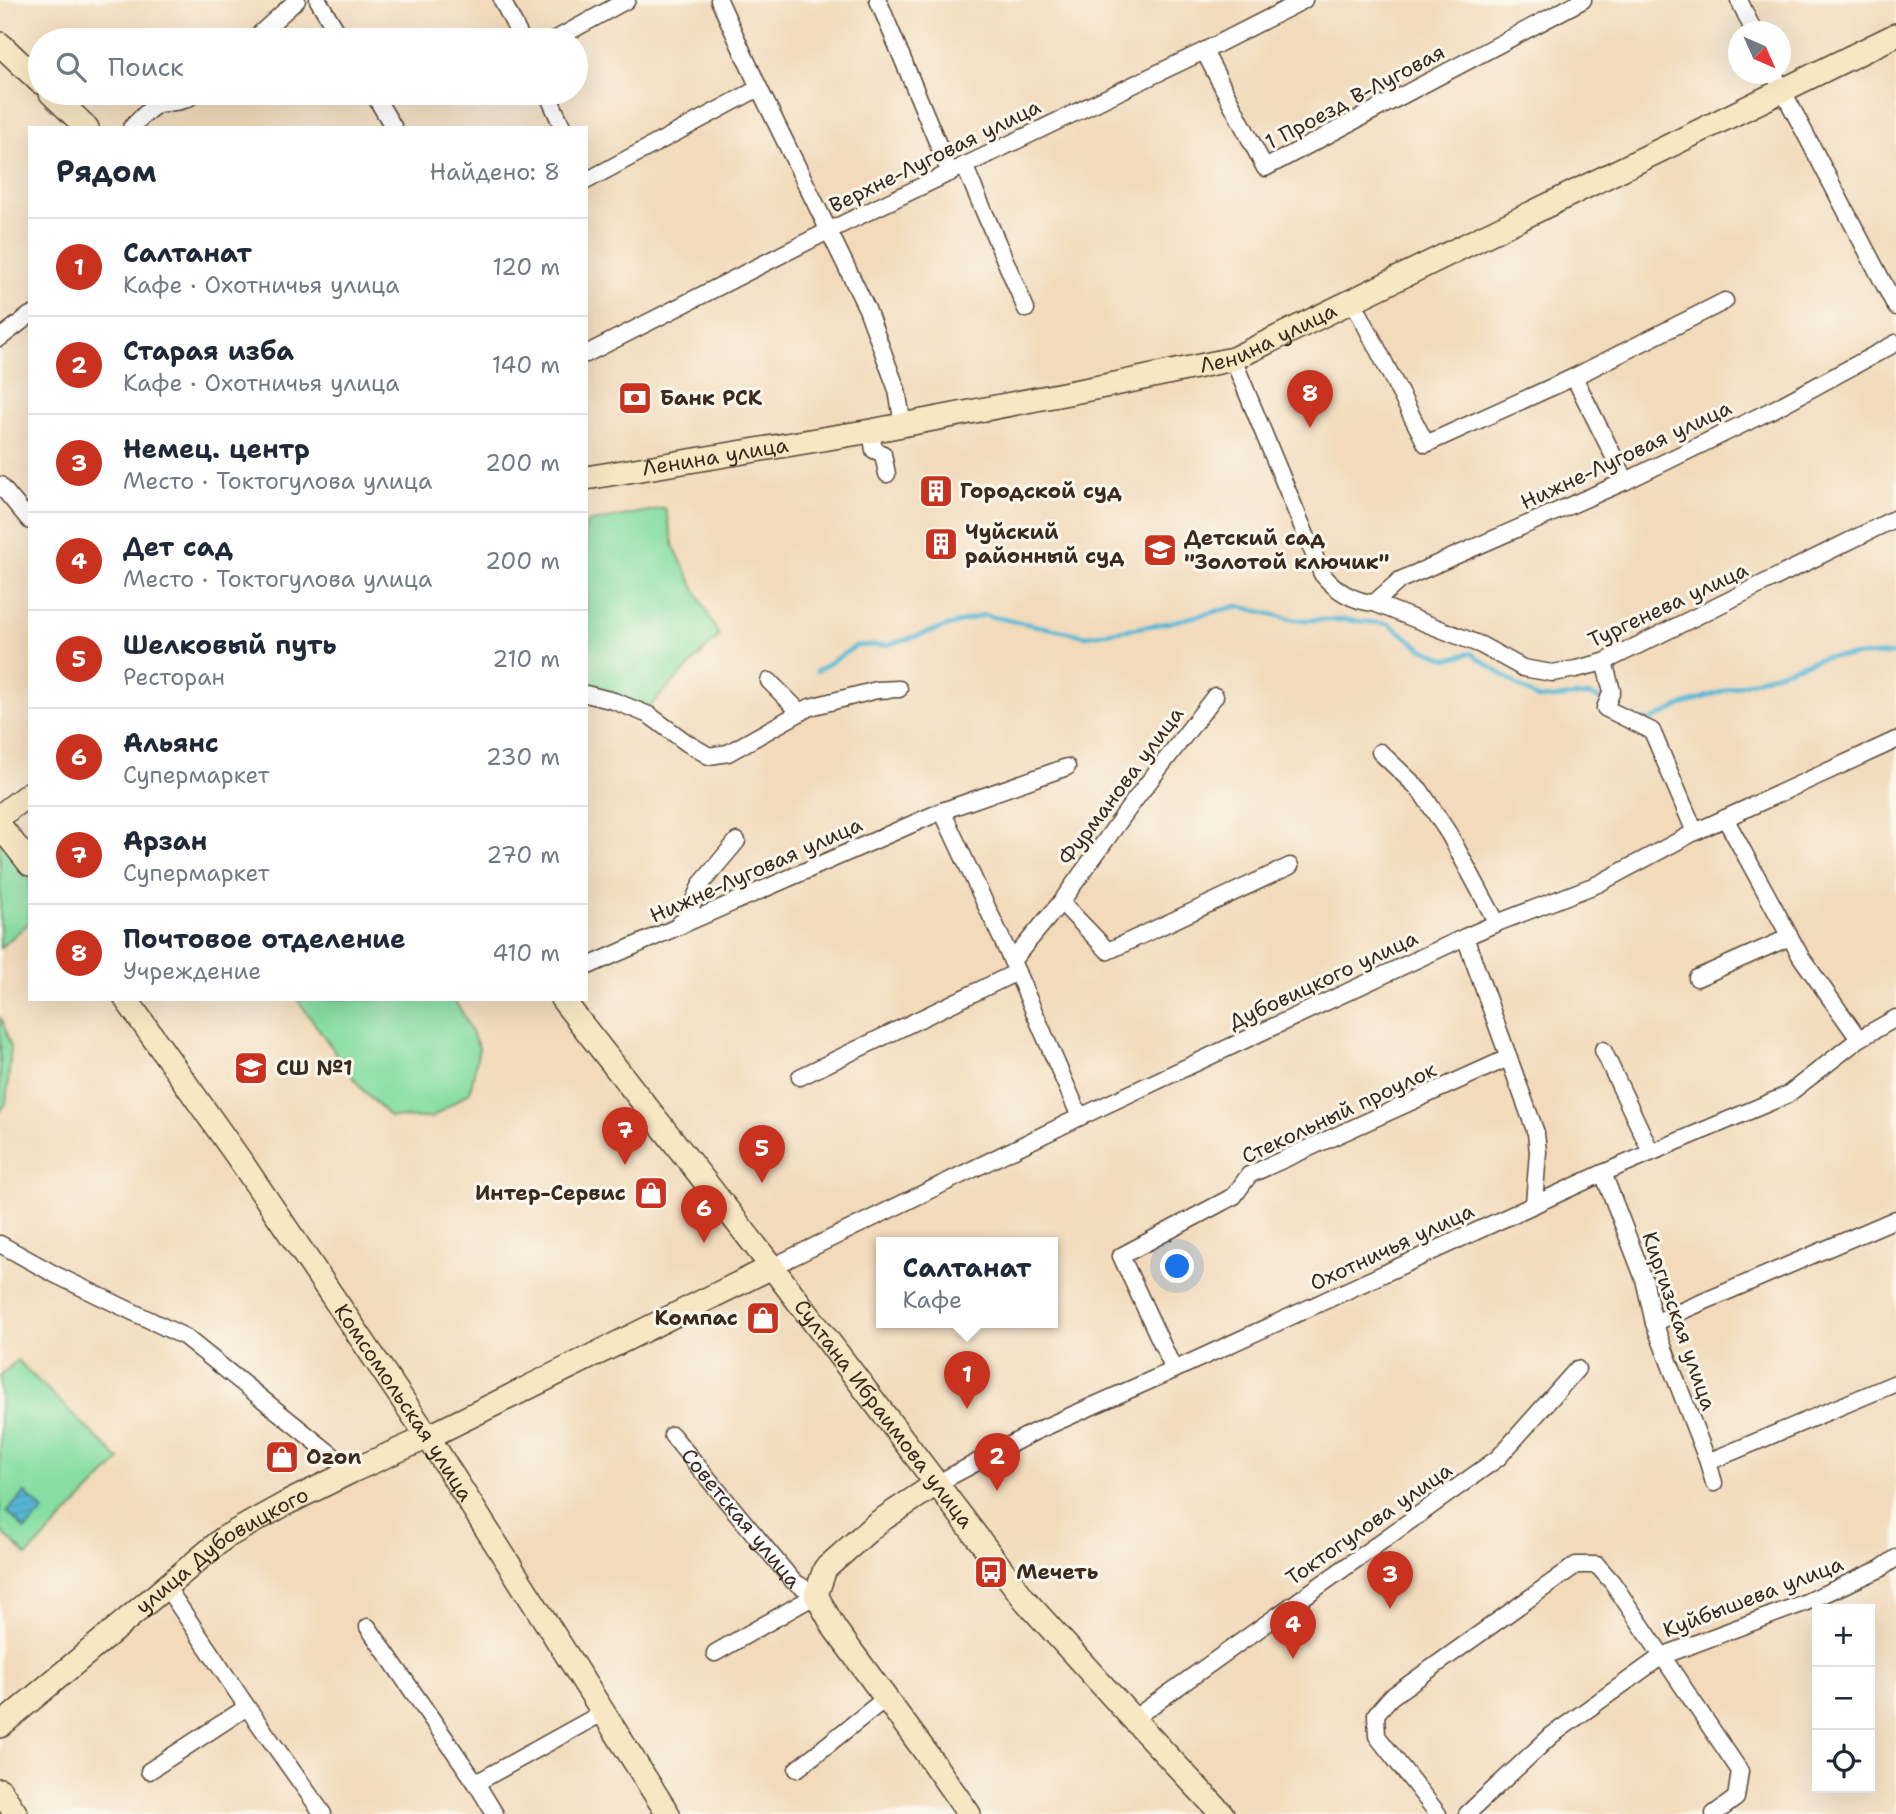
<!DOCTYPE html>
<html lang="ru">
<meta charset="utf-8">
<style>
body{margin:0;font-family:"Shantell Sans",sans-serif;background:#f6f6f7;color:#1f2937}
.controls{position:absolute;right:21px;bottom:21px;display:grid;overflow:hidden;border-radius:0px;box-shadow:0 7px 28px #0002}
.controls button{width:63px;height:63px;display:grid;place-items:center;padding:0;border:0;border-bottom:2px solid #e0e1e3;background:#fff;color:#1f2937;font:35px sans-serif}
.compass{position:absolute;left:1728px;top:21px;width:63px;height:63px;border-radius:50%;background:#fff;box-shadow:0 7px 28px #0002;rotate:135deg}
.you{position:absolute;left:1178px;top:1267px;width:24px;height:24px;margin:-18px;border:5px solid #fff;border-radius:50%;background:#1a73e8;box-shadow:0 0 0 10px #1a73e833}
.badge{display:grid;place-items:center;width:46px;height:46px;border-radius:50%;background:#c8321e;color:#fff;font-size:23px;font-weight:700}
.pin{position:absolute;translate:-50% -58px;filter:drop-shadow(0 2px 4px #0008)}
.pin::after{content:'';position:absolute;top:37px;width:24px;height:21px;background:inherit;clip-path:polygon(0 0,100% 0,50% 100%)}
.popup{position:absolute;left:876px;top:1237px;width:182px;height:91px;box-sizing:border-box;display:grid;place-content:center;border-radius:0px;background:#fff;filter:drop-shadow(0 2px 5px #0005);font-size:23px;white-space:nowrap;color:#747a83}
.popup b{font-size:26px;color:#1f2937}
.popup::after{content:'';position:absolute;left:50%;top:100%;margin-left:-14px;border:14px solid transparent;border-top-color:#fff}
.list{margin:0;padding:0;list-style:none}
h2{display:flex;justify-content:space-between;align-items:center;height:91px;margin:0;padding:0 28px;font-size:30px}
h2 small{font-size:23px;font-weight:400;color:#747a83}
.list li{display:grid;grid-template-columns:46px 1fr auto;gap:21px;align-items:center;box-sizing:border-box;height:98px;padding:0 28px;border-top:2px solid #e0e1e3}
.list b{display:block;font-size:26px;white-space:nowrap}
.list p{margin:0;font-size:23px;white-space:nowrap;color:#747a83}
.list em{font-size:23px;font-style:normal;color:#747a83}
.icon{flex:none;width:38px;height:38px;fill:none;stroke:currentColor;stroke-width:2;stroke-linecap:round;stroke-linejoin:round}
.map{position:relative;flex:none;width:1896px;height:1814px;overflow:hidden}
.search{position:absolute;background:#fff;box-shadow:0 7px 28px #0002;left:28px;top:28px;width:560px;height:77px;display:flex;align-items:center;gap:18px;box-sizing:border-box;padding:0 24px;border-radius:38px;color:#747a83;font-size:26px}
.panel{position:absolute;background:#fff;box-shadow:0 7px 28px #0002;left:28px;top:126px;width:560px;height:875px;border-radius:0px}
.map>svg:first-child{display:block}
.green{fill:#86dea3;stroke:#608460;stroke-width:2}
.water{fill:url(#water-rules);stroke:#49707a;stroke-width:2}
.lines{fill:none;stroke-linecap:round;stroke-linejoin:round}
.stream{stroke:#57b7d5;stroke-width:4.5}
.street-casing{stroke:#564435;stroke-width:19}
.secondary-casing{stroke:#564435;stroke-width:26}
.street{stroke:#fff;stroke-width:16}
.secondary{stroke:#f7e8c3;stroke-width:23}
.labels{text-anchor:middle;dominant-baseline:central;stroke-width:6;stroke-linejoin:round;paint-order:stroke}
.street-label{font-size:21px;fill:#3b2a1e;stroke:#fbf7ec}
.poi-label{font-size:21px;font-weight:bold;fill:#3b2a1e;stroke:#fbf7ec;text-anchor:start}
</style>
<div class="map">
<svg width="1896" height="1814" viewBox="0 0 1896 1814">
<defs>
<pattern id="water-rules" width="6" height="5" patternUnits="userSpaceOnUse" patternTransform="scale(1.75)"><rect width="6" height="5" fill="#57b7d5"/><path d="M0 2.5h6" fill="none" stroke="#4995ac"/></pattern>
</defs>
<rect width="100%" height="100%" fill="#fbf7ec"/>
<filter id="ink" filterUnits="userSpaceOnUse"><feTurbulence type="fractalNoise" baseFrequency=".0143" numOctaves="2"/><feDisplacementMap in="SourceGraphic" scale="14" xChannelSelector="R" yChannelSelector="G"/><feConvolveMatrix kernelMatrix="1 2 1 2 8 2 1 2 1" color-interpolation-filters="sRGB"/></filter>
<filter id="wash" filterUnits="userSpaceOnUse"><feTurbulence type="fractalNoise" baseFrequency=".00686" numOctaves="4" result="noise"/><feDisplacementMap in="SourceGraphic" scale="28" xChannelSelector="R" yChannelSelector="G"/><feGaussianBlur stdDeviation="1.57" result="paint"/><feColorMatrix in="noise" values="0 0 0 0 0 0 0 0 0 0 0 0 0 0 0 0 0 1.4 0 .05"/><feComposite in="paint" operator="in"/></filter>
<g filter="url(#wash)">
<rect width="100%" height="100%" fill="#f2daba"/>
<path class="green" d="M665,508l9,39 45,89 -71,72 -62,-17v-168z
M0,839l30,41v42l-30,26z
M297,999h156l9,13 17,36 -9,44 -39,26 -41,-1 -29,-29z
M0,1016l11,31 -5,57 -6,8z
M17,1360l103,100 -93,96 -27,-26v-153z"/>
<path class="water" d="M25,1493l19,18 -19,19 -18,-19z"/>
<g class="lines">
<path class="stream" d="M817,671l39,-25 32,-1 95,-30 104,21 80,-13 71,-17 57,14h52l42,4 34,25 24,10 24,-6 67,46 52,-4 14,6
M1644,719l5,2 36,-17 139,-47 72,-3"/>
</g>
</g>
<g filter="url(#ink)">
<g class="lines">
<g class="street-casing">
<g id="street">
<path d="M318,0l24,40"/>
<path d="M502,0l20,40"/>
<path d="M719,0l40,88 108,221 30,81 6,35"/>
<path d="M878,0l72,173"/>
<path d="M1739,0l15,32"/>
<path d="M253,40l44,-40"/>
<path d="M554,40l73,-40"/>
<path d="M1204,51l61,117 318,-168"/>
<path d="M1774,74l122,233"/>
<path d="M373,93l21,35"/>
<path d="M547,93l16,35"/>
<path d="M131,128c7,-7 17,-19 26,-23 16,-5 25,0 38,-12"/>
<path d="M964,165l62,144"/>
<path d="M586,181l173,-93"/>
<path d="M1353,301l73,143 148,-67 151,-76"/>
<path d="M0,338l30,-23"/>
<path d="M586,354l244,-124 374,-179 100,-51"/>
<path d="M1233,359l89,215c14,17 30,27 52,29l107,42 42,23 29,5 24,-4 28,-7 292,-144"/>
<path d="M1574,377l52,104"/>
<path d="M871,431l3,19 9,4 4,20"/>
<path d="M0,485l30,36"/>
<path d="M1374,603l26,-23 226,-99 148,-72 122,-66"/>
<path d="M1604,662l8,29 -7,17 47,23 43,101"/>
<path d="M769,681l31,31"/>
<path d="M586,694l28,7 35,14 38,28 22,13 19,-3 82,-46 67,-17 22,-1"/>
<path d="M1380,752l40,38 29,44 48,89"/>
<path d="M942,811l70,150"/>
<path d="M1725,818l76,139 58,82"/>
<path d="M1061,902l47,49 182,-85"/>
<path d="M679,924l7,-6 15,-34 36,-43"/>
<path d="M1465,937l71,196 2,19 -4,52"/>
<path d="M586,967l356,-156 125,-44"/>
<path d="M1697,978l93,-41"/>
<path d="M1603,1050l48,102"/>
<path d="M800,1077l217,-105"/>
<path d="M1080,1117l-68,-156 49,-59 73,-101 81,-105"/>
<path d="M1603,1173l41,106 10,44 54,139 6,21"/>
<path d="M0,1244l56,31 129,62 167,134"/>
<path d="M772,1267l308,-150 385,-180 32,-14 101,-39 97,-52 201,-92"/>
<path d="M1654,1323l242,-104"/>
<path d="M1174,1370l-53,-114 113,-60 15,-21 259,-117"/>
<path id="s1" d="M672,1435l121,146 23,14 -101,58"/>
<path d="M1708,1462l188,-79"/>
<path d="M936,1484l98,-52 140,-62 429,-197 184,-78 72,-56 37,-21"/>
<path d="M167,1588l80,119 76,107"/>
<path d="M368,1627l108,156 19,31"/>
<path d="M1133,1719l365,-261 79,-89"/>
<path d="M797,1769l89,-71"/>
<path d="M149,1771l98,-64"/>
<path d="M476,1783l128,-71"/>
<path d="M1438,1814l-61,-78 -1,-22 15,-17 185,-132h21l15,17 128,189 -4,27 -22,16"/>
<path d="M1467,1814l85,-79 110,-79 142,-53 76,-34 16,-11"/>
</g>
</g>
<g class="secondary-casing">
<g id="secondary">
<path d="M0,44l40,38"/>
<path d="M51,93l36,35"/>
<path id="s2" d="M586,478l285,-47 244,-47 118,-25 663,-324"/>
<path d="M0,816l30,-23"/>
<path d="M0,826l30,38"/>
<path id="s3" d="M126,999l116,164 186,274 240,377"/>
<path id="s4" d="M562,999l210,268 253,333 108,119 89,95"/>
<path d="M936,1484l-59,39 -52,46 -9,26 19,34 89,121 45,64"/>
<path id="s5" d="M0,1726l224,-188 61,-34 67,-33 76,-34 344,-170"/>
<path d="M0,1790l16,24"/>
</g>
</g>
<use href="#street" class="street"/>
<use href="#secondary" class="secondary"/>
</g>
</g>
<defs>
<g id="bank-square" transform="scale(1.75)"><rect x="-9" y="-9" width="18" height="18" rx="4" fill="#c8321e" stroke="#fbf7ec"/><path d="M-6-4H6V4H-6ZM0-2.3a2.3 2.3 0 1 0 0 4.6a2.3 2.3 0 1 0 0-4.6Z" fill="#fff"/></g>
<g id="building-square" transform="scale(1.75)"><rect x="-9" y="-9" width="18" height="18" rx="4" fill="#c8321e" stroke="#fbf7ec"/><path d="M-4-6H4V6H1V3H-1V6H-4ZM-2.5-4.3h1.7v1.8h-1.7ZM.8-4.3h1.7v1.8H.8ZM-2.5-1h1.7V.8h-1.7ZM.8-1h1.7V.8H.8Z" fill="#fff"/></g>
<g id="school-square" transform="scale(1.75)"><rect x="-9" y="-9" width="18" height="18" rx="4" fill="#c8321e" stroke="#fbf7ec"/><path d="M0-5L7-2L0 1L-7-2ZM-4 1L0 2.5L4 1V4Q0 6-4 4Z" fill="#fff"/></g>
<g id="shop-square" transform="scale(1.75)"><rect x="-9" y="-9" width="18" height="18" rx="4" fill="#c8321e" stroke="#fbf7ec"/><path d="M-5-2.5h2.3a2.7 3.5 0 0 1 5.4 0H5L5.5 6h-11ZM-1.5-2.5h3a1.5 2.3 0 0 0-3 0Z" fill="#fff"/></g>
<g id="bus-square" transform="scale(1.75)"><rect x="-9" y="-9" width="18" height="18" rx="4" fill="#c8321e" stroke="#fbf7ec"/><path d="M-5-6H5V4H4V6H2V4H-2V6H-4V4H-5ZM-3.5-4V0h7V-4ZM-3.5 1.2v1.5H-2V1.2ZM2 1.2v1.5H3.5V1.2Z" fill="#fff"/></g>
</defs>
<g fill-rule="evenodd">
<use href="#bank-square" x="635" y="398"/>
<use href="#building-square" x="936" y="491"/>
<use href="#building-square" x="941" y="544"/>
<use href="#school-square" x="1160" y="550"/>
<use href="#school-square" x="251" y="1068"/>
<use href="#shop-square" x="651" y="1193"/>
<use href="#shop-square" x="763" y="1318"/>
<use href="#shop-square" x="282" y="1457"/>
<use href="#bus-square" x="991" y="1572"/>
</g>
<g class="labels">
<g class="street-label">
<text transform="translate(1355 97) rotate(-28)">1 Проезд В-Луговая</text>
<text transform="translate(935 156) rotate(-26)">Верхне-Луговая улица</text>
<text stroke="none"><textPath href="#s2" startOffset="698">Ленина улица</textPath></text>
<text transform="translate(1626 455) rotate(-25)">Нижне-Луговая улица</text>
<text stroke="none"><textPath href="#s2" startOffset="131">Ленина улица</textPath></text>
<text transform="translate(1668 605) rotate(-25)">Тургенева улица</text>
<text transform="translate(1121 786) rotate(-53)">Фурманова улица</text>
<text transform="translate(756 870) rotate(-24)">Нижне-Луговая улица</text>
<text transform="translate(1323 980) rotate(-25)">Дубовицкого улица</text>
<text transform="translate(1339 1113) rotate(-25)">Стекольный проулок</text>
<text transform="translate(1392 1247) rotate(-25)">Охотничья улица</text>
<text transform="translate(1679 1321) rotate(71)">Киргизская улица</text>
<text stroke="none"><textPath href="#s3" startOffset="490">Комсомольская улица</textPath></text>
<text stroke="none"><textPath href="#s4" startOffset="525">Султана Ибраимова улица</textPath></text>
<text stroke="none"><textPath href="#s1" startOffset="108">Советская улица</textPath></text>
<text transform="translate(1369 1524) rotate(-35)">Токтогулова улица</text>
<text stroke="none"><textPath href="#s5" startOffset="284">улица Дубовицкого</textPath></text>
<text transform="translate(1753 1597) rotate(-21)">Куйбышева улица</text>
</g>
<g class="poi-label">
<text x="660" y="398">Банк РСК</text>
<text x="960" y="491">Городской суд</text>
<text x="965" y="532">Чуйский<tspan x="965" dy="24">районный суд</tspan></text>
<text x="1184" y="538">Детский сад<tspan x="1184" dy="24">"Золотой ключик"</tspan></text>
<text x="276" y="1068">СШ №1</text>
<text x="626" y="1193" text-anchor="end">Интер-Сервис</text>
<text x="738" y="1318" text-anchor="end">Компас</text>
<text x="306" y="1457">Ozon</text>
<text x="1016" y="1572">Мечеть</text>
</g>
</g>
</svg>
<div class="controls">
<button>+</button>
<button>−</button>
<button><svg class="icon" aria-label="locate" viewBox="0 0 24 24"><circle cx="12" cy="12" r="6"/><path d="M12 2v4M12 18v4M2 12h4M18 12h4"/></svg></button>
</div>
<svg class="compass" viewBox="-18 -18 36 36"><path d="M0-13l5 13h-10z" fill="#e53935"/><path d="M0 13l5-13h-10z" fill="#747a83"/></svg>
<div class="you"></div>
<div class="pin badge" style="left:967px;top:1409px">1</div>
<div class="popup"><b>Салтанат</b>Кафе</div>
<div class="pin badge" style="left:997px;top:1491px">2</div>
<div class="pin badge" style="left:1390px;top:1609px">3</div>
<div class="pin badge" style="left:1293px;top:1659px">4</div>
<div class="pin badge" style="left:762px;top:1183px">5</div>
<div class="pin badge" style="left:704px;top:1243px">6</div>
<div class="pin badge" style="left:625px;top:1165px">7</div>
<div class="pin badge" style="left:1310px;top:428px">8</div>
<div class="search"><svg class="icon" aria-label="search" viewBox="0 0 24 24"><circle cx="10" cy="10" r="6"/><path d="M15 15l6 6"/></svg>Поиск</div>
<section class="panel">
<h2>Рядом<small>Найдено: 8</small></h2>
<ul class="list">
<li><span class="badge">1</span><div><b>Салтанат</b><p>Кафе · Охотничья улица</p></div><em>120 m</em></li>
<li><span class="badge">2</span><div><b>Старая изба</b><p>Кафе · Охотничья улица</p></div><em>140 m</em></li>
<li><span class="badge">3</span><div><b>Немец. центр</b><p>Место · Токтогулова улица</p></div><em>200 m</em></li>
<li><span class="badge">4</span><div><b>Дет сад</b><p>Место · Токтогулова улица</p></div><em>200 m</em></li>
<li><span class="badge">5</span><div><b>Шелковый путь</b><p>Ресторан</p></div><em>210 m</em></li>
<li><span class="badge">6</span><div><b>Альянс</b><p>Супермаркет</p></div><em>230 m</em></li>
<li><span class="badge">7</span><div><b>Арзан</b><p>Супермаркет</p></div><em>270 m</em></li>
<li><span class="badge">8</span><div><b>Почтовое отделение</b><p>Учреждение</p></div><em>410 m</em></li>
</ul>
</section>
</div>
